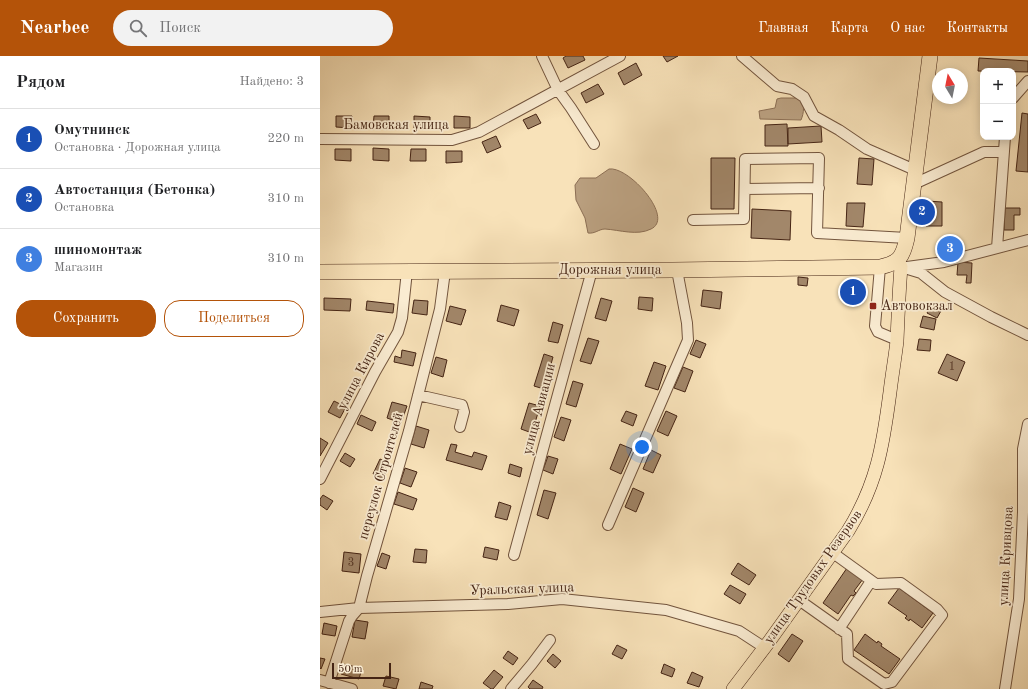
<!DOCTYPE html>
<html lang="ru">
<meta charset="utf-8">
<style>
body{margin:0;font-family:"Old Standard TT",serif;background:#f2f2f2;color:#202124}
.controls{position:absolute;right:12px;top:12px;display:grid;overflow:hidden;border-radius:8px;box-shadow:0 2px 10px #0003}
.controls button{width:36px;height:36px;display:grid;place-items:center;padding:0;border:0;border-bottom:1px solid #e0e0e0;background:#fff;color:#202124;font:20px sans-serif}
.compass{position:absolute;left:612px;top:12px;width:36px;height:36px;border-radius:50%;background:#fff;box-shadow:0 2px 10px #0003;rotate:350deg}
.scale{position:absolute;left:12px;bottom:10px;width:59px;box-sizing:border-box;padding-left:4px;border:2px solid #452414;border-top:0;font-size:11px;line-height:14px;white-space:nowrap;color:#452414;-webkit-text-stroke:3px #faecd2;paint-order:stroke}
.you{position:absolute;left:322px;top:391px;width:14px;height:14px;margin:-10px;border:3px solid #fff;border-radius:50%;background:#1a73e8;box-shadow:0 0 0 6px #1a73e833}
.badge{display:grid;place-items:center;width:26px;height:26px;border-radius:50%;background:#b45309;color:#fff;font-size:13px;font-weight:700}
.pin{position:absolute;translate:-50% -50%;border:2px solid #fff;box-shadow:0 1px 4px #0006}
.list{margin:0;padding:0;list-style:none}
h2{display:flex;justify-content:space-between;align-items:center;height:52px;margin:0;padding:0 16px;font-size:17px}
h2 small{font-size:13px;font-weight:400;color:#757577}
.list li{display:grid;grid-template-columns:26px 1fr auto;gap:12px;align-items:center;box-sizing:border-box;height:60px;padding:0 16px;border-top:1px solid #e0e0e0}
.list b{display:block;font-size:15px;white-space:nowrap}
.list p{margin:0;font-size:13px;white-space:nowrap;color:#757577}
.list em{font-size:13px;font-style:normal;color:#757577}
.actions{display:flex;gap:8px;padding:12px 16px}
.actions a{flex:1;padding:9px 0;border:1px solid #b45309;border-radius:16px;text-align:center;font-size:14px;color:#b45309}
.actions .main{background:#b45309;color:#fff}
.icon{flex:none;width:22px;height:22px;fill:none;stroke:currentColor;stroke-width:2;stroke-linecap:round;stroke-linejoin:round}
.map{position:relative;flex:none;width:708px;height:633px;overflow:hidden}
header{display:flex;align-items:center;gap:24px;box-sizing:border-box;height:56px;padding:0 20px;background:#b45309;color:#fff}
header strong{font-size:19px}
nav{display:flex;gap:22px;margin-inline-start:auto;font-size:14px}
.search{width:280px;height:36px;background:#f2f2f2;display:flex;align-items:center;gap:10px;box-sizing:border-box;padding:0 14px;border-radius:22px;color:#757577;font-size:15px}
main{display:flex}
aside{flex:1;background:#fff}
.map>svg:first-child{display:block}
.water{fill:#bba181;stroke:#8c6f55}
.building{fill:#a2876a;stroke:#452414}
.lines{fill:none;stroke-linecap:round;stroke-linejoin:round}
.minor-casing{stroke:#72543d;stroke-width:12}
.major-casing{stroke:#452414;stroke-width:14}
.highway-casing{stroke:#452414;stroke-width:16}
.minor{stroke:#faecd2;stroke-width:10}
.major{stroke:#f8e2b9;stroke-width:13}
.highway{stroke:#f8e2b9;stroke-width:15}
.poi-dot{fill:#8f2418;stroke:#faecd2;stroke-width:1.5}
.labels{text-anchor:middle;dominant-baseline:central;stroke-width:3.5;stroke-linejoin:round;paint-order:stroke}
.number-label{font-size:12px;fill:#5c3d2a}
.street-label{font-size:14px;fill:#452414;stroke:#faecd2}
.poi-label{font-size:14px;fill:#452414;stroke:#faecd2;text-anchor:start}
</style>
<header>
<strong>Nearbee</strong>
<div class="search"><svg class="icon" aria-label="search" viewBox="0 0 24 24"><circle cx="10" cy="10" r="6"/><path d="M15 15l6 6"/></svg>Поиск</div>
<nav><a>Главная</a><a>Карта</a><a>О нас</a><a>Контакты</a></nav>
</header>
<main>
<aside>
<h2>Рядом<small>Найдено: 3</small></h2>
<ul class="list">
<li><span class="badge" style="background:#1a4fb4">1</span><div><b>Омутнинск</b><p>Остановка · Дорожная улица</p></div><em>220 m</em></li>
<li><span class="badge" style="background:#1a4fb4">2</span><div><b>Автостанция (Бетонка)</b><p>Остановка</p></div><em>310 m</em></li>
<li><span class="badge" style="background:#3f7fe0">3</span><div><b>шиномонтаж</b><p>Магазин</p></div><em>310 m</em></li>
</ul>
<div class="actions"><a class="main">Сохранить</a><a>Поделиться</a></div>
</aside>
<div class="map">
<svg width="708" height="633" viewBox="0 0 708 633">
<rect width="100%" height="100%" fill="#f8e2b9"/>
<filter id="stains"><feTurbulence type="fractalNoise" baseFrequency=".005" numOctaves="4"/><feColorMatrix values="0 0 0 0 .2 0 0 0 0 .09 0 0 0 0 .02 0 0 0 .5 -.17"/></filter>
<radialGradient id="worn" r=".72"><stop offset=".6" stop-color="#630" stop-opacity="0"/><stop offset="1" stop-color="#630" stop-opacity=".3"/></radialGradient>
<path class="water" d="M461,42h19c5,6 4,15 1,22l-41,-1 -1,-8 16,-3 2,-9z
M289,113c20,-3 66,49 42,60 -14,7 -31,1 -46,0 -6,0 -10,5 -17,4l-3,-15 -9,-18 -1,-15 5,-7h16z"/>
<path class="building" d="M246,0h17l2,4 -17,8 -5,-10z
M343,0h15l-11,6z
M659,2l49,3v11l-50,-1z
M316,7l6,12 -18,10 -6,-12z
M278,28l6,10 -18,9 -5,-10z
M702,57l6,1v58l-12,-1z
M216,58l5,9 -13,6 -5,-9z
M16,60h16l-1,12 -15,-1z
M54,60h15v12l-16,-1z
M94,60l16,1v11h-16z
M134,60l16,1v11h-16z
M467,68l1,22h-23v-21z
M501,70l1,16 -34,2v-16z
M176,80l5,11 -14,6 -5,-11z
M53,92l16,1v12l-16,-1z
M15,93h16v12l-16,-1z
M91,93h15v12h-16z
M126,95h16v11l-16,1z
M391,102h24l-1,51h-23z
M539,102l15,1 -2,26 -15,-1z
M607,145l15,1v24h-16z
M527,147h18l-2,24 -17,-1z
M685,152h15v7h-6v15h-10z
M432,153l39,2 -1,29 -39,-2z
M638,206l14,1 -1,20h-5l1,-8h-10z
M478,221l10,1 -1,8 -9,-1z
M527,225l12,2 -3,17 -11,-1z
M383,234l19,2 -2,17 -19,-3z
M319,241l14,1 -1,13 -14,-2z
M4,242l27,1 -1,12 -26,-1z
M281,242l11,3 -6,20 -11,-3z
M94,244l14,1 -1,14 -15,-2z
M47,245l27,3 -1,9 -27,-3z
M612,248l10,5 -5,9 -10,-5z
M181,249l18,5 -5,16 -17,-5z
M130,250l16,4 -5,15 -15,-4z
M603,260l13,3 -2,11 -14,-3z
M233,266l10,3 -5,18 -10,-2z
M268,282l11,3 -8,23 -11,-3z
M599,283l12,1 -1,11 -13,-1z
M376,284l10,4 -6,14 -10,-4z
M82,294l14,3 -3,13 -19,-4 1,-6 6,2z
M224,298l9,3 -9,32 -10,-3z
M627,298l18,8 -8,19 -19,-8z
M116,301l11,3 -4,17 -12,-4z
M334,306l12,4 -8,24 -13,-4z
M363,311l10,4 -8,21 -11,-4z
M253,325l10,3 -7,23 -10,-3z
M14,345l12,6 -6,11 -12,-6z
M72,346l15,4 -6,17 -14,-5z
M209,347l11,3 -8,27 -11,-4z
M306,355l11,4 -4,11 -12,-5z
M346,355l11,5 -9,20 -11,-5z
M41,359l15,7 -4,9 -15,-7z
M241,361l10,3 -7,21 -10,-4z
M96,370l13,4 -5,18 -13,-4z
M0,382l8,5 -8,13z
M131,388l6,1 -2,7 17,5 2,-5 13,4 -5,14 -36,-10z
M300,388l12,5 -11,25 -11,-5z
M331,394l10,5 -8,18 -10,-4z
M25,397l10,6 -5,8 -10,-6z
M228,400l10,3 -5,15 -10,-4z
M60,403l9,4 -6,16 -10,-5z
M190,408l12,4 -2,9 -12,-4z
M85,412l12,4 -6,15 -11,-4z
M313,432l11,5 -8,19 -11,-5z
M224,434l12,3 -8,26 -11,-4z
M78,436l19,7 -4,11 -19,-6z
M3,439l10,6 -6,9 -7,-5v-6z
M179,446l12,4 -4,14 -12,-3z
M165,491l14,3 -2,10 -14,-3z
M95,493l12,1 -1,13 -13,-1z
M24,496l17,2 -2,19 -17,-2z
M62,497l8,3 -4,13 -9,-3z
M418,507l18,12 -7,10 -18,-11z
M527,512l16,11 -9,12 2,2 -3,3 -2,-1 -13,19 -15,-11z
M410,529l16,9 -6,10 -16,-10z
M579,532l34,25 -11,15 -12,-9 -1,2 -4,-3 2,-2 -19,-13z
M35,564l13,2 -3,17 -13,-2z
M4,567l13,3 -2,10 -13,-2z
M472,578l11,7 -14,21 -11,-8z
M545,578l12,9 1,-2 4,3 -1,2 19,13 -11,15 -35,-24z
M297,589l10,5 -5,9 -10,-5z
M188,595l10,7 -5,7 -10,-7z
M233,598l8,7 -6,7 -8,-7z
M0,602l5,1 -4,10 -1,-1z
M23,608l19,4 -3,11 -18,-5z
M344,608l11,5 -3,8 -11,-4z
M174,614l9,7 -10,12h-2l-8,-6z
M372,616l11,5 -4,10 -12,-4z
M66,620l13,3 -3,10 -13,-3z
M213,624l10,7 -1,2h-12l-2,-2z
M101,626l12,4 -1,3h-13z"/>
<g class="lines">
<g class="minor-casing">
<path id="minor" d="M222,0l16,34 13,18 23,36
M422,0l35,30 15,3 12,8 10,19 25,14 28,19 48,21
M693,42l15,-17
M0,83l132,1 27,-8 141,-76
M594,128l70,-32h20
M425,133l74,-1
M373,164l51,-1 1,-60 74,-1 -2,75 90,5
M677,192l8,-111
M560,211l-5,59 3,6 19,8
M581,211l20,6 24,19 46,25 37,18
M587,211l37,-5 84,-22
M98,339l44,10 2,7 -4,15
M0,423l55,-107 23,-40 4,-14 5,-47
M288,469l80,-185 -1,-17 -10,-53
M194,499l78,-285
M479,544l48,34 1,25 36,25 8,-2 50,-67 -5,-6 -36,-26 -25,1 -43,-31
M0,556l39,-4 149,-4 54,-5 104,11 73,21 26,17
M519,573l32,-48
M0,624l32,9
M9,627l20,-62 3,-5 7,-8 8,-32 42,-145 31,-122 5,-38
M191,633l21,-25 18,-24
M685,633l14,-90 4,-87v-63l5,-25"/>
</g>
<g class="major-casing">
<path id="major" d="M413,633l35,-46 80,-112c29,-47 35,-85 42,-139 2,-17 5,-34 7,-51 1,-25 2,-49 4,-74l-3,-7"/>
</g>
<g class="highway-casing">
<path id="highway" d="M0,216l353,-2 207,-3c20,-4 23,-11 27,-29l23,-182"/>
</g>
<use href="#minor" class="minor"/>
<use href="#major" class="major"/>
<use href="#highway" class="highway"/>
</g>
<rect class="poi-dot" x="549" y="246" width="8" height="8" rx="2"/>
<g class="labels">
<g class="number-label">
<text x="632" y="311">1</text>
<text x="31" y="507">3</text>
</g>
<g class="street-label">
<text x="76" y="69">Бамовская улица</text>
<text x="290" y="214">Дорожная улица</text>
<text transform="translate(41 315) rotate(-62)">улица Кирова</text>
<text transform="translate(219 353) rotate(-75)">улица Авиации</text>
<text transform="translate(61 420) rotate(-74)">переулок Строителей</text>
<text transform="translate(686 500) rotate(-87)">улица Кривцова</text>
<text transform="translate(493 521) rotate(-55)">улица Трудовых Резервов</text>
<text transform="translate(202 533) rotate(-2)">Уральская улица</text>
</g>
<g class="poi-label">
<text x="561" y="250">Автовокзал</text>
</g>
</g>
<rect width="100%" height="100%" filter="url(#stains)"/>
<rect width="100%" height="100%" fill="url(#worn)"/>
</svg>
<div class="controls">
<button>+</button>
<button>−</button>
</div>
<svg class="compass" viewBox="-18 -18 36 36"><path d="M0-13l5 13h-10z" fill="#e53935"/><path d="M0 13l5-13h-10z" fill="#757577"/></svg>
<div class="scale">50 m</div>
<div class="you"></div>
<div class="pin badge" style="left:533px;top:236px;background:#1a4fb4">1</div>
<div class="pin badge" style="left:602px;top:156px;background:#1a4fb4">2</div>
<div class="pin badge" style="left:630px;top:193px;background:#3f7fe0">3</div>
</div>
</main>
